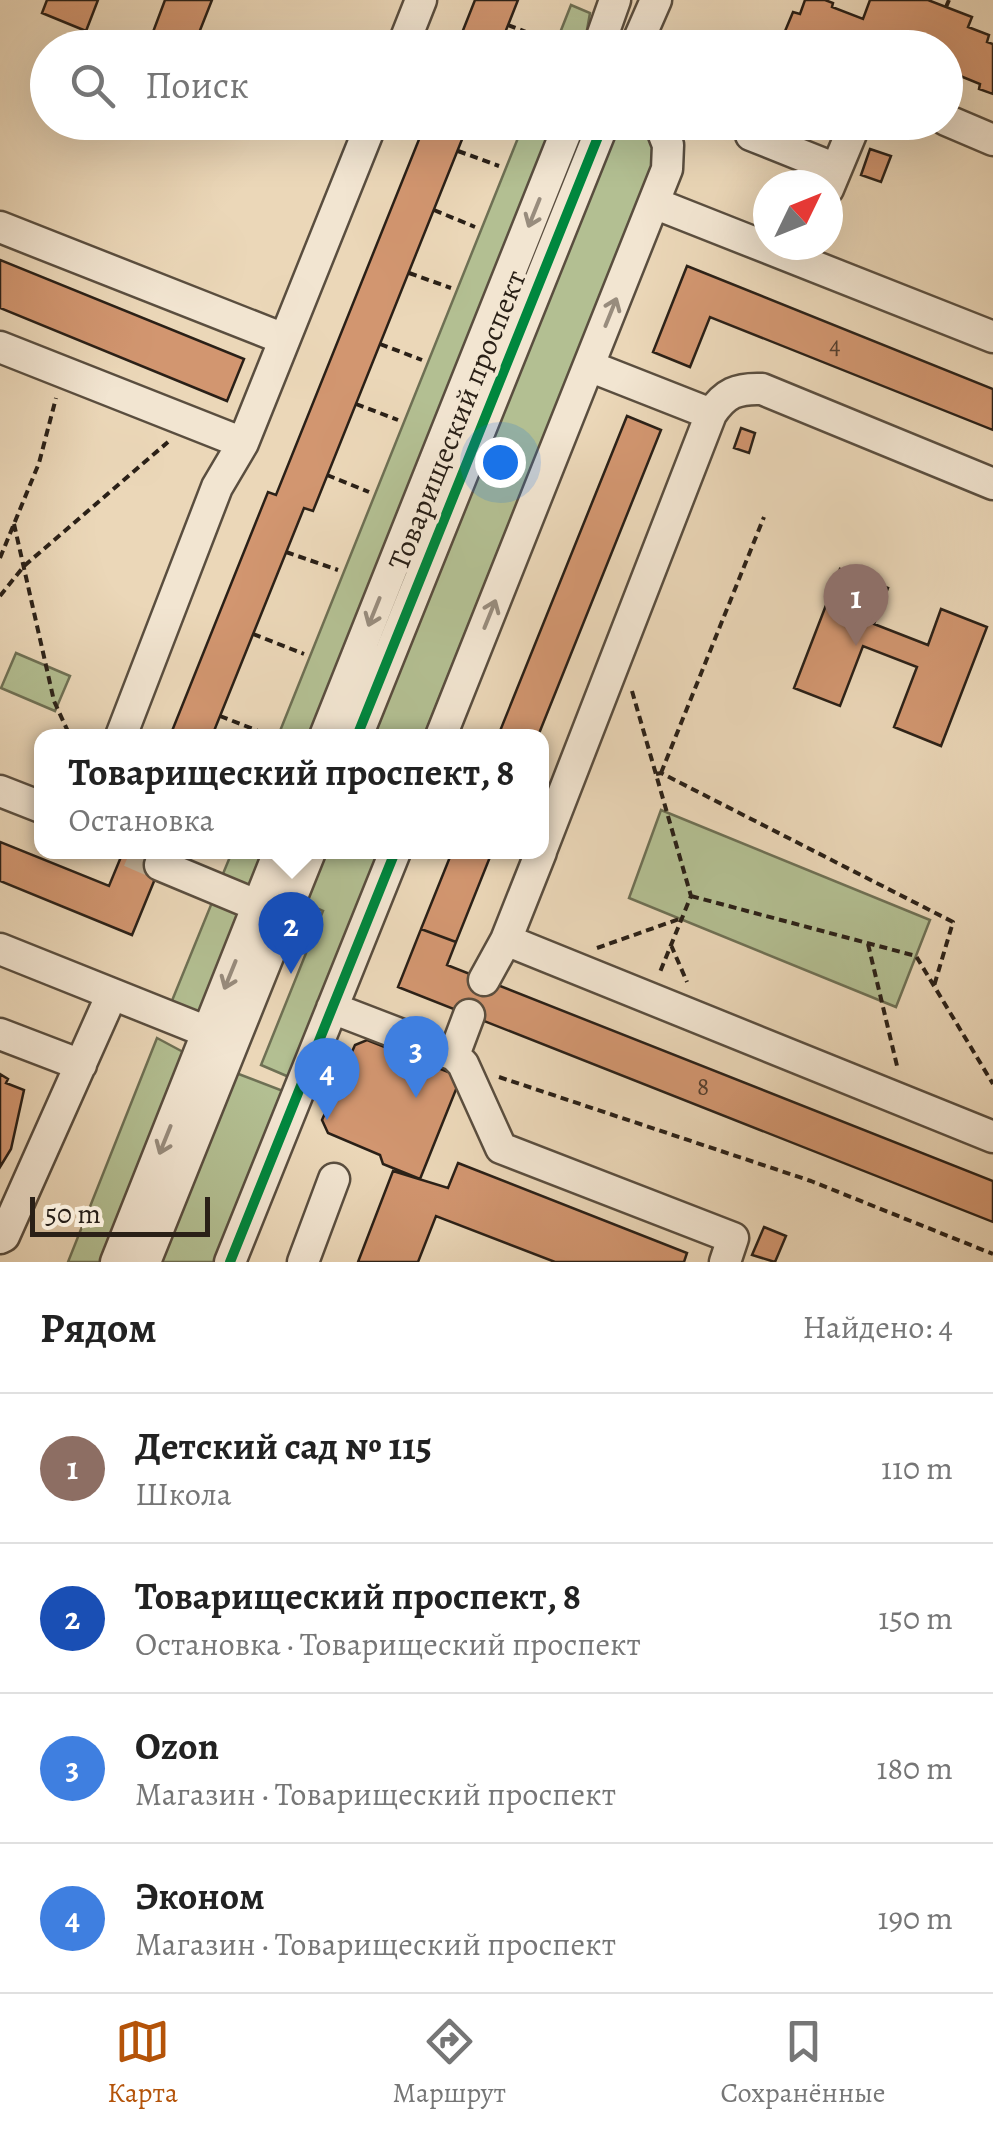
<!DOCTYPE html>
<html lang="ru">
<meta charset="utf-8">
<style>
body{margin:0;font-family:Alegreya,serif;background:#f6f6f6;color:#222}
.compass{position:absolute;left:753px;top:170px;width:90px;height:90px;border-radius:50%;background:#fff;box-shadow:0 10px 40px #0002;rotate:47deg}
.scale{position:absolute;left:30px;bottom:25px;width:180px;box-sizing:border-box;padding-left:10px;border:5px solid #2a2017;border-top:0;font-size:28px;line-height:35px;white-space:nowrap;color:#2a2017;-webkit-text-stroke:8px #f2e5d1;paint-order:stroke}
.you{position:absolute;left:500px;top:462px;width:35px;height:35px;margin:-25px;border:8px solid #fff;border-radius:50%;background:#1a73e8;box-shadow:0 0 0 15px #1a73e833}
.badge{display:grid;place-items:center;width:65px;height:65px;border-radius:50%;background:#b45309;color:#fff;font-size:32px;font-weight:700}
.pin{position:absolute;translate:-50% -82px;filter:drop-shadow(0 2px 5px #0008)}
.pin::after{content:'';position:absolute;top:52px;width:35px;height:30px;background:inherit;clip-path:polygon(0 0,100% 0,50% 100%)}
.popup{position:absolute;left:34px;top:729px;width:515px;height:130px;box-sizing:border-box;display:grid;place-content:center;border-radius:20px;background:#fff;filter:drop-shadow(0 2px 8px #0005);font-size:32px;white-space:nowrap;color:#767676}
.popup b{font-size:38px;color:#222}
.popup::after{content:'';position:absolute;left:50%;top:100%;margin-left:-20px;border:20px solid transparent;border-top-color:#fff}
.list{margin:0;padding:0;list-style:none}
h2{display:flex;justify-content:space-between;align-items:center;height:130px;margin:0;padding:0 40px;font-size:42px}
h2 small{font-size:32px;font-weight:400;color:#767676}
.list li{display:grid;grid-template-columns:65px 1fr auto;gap:30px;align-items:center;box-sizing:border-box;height:150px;padding:0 40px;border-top:2px solid #e0e0e0}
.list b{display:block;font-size:38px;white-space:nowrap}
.list p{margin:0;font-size:32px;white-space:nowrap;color:#767676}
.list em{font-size:32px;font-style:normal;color:#767676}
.icon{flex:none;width:55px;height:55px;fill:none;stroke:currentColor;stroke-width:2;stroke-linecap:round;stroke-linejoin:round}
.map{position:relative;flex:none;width:993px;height:1262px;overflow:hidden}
.search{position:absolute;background:#fff;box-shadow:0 10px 40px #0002;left:30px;right:30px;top:30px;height:110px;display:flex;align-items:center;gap:25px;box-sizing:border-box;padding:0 35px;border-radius:55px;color:#767676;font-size:38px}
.sheet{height:730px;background:#fff}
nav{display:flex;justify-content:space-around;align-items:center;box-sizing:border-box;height:140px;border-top:2px solid #e0e0e0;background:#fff;font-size:28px;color:#767676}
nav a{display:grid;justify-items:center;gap:5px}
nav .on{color:#b45309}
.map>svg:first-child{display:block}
.green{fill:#b3bf92;stroke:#6e7054;stroke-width:2.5}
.building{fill:#d29670;stroke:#2a2017;stroke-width:2.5}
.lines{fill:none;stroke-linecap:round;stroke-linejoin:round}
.minor-tunnel{stroke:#c4b298;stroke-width:30;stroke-dasharray:30 15;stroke-linecap:butt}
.minor-casing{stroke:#5a4e3f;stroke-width:35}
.path{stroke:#2a2017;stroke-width:4;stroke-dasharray:8 5;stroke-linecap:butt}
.minor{stroke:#f2e5d1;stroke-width:30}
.cycleway-casing{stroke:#f2e5d1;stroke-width:16}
.cycleway{stroke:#00873e;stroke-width:10}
.oneway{stroke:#988c7d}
.labels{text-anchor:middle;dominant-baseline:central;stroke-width:8;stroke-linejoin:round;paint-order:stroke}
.number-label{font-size:25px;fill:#543e2d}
.street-label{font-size:30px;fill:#2a2017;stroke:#f2e5d1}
</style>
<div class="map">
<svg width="993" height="1262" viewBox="0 0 993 1262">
<rect width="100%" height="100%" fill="#ebd7b8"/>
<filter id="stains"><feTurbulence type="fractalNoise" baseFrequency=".002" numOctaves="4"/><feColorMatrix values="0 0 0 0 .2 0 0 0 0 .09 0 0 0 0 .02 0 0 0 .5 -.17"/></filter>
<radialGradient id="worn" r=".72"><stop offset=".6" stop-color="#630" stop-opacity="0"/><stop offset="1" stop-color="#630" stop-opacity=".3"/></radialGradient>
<path class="green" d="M571,5l19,8 -6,34 -30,1z
M524,123h34l-246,613h-34z
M614,123h32l6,11 3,25 -231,577h-55z
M16,653l54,23 -15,35 -54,-23z
M661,810l269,110 -34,87 -267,-109z
M232,852h34l-17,41 -29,-12z
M323,852h56l-90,225 -28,-12 62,-154 -20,-9z
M213,900l28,11 -40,100 -18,2 -14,-5z
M157,1038l28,15 -85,209h-32z
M236,1073l47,18 -68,171h-55z"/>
<path class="building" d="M47,0h51l-12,31 -44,-18z
M165,0h47l-19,48h-46z
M475,0h43l-19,48h-43z
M805,0h20l8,3 -1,4 31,12 7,-19h58l44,17 -4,10 21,8 -2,7 6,2v50l-14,-5 1,-5 -32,-13 -2,5v-28h-68l2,-4 -28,-11 -6,15h-68l15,-36 7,2z
M426,122h43l-156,389 -9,-3 -92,228h-42l98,-244 8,3z
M870,149l21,7 -10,26 -20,-7z
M0,260l244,99 -17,42 -227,-93z
M687,266l306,123v41l-283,-113 -20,50 -37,-15z
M627,416l34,14 -123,306h-40z
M741,428l14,5 -6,20 -15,-5z
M840,569l48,19 -14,36 54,21 13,-36 46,18 -46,119 -47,-19 23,-60 -54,-21 -23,60 -46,-18z
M0,842l109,44 14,-34h43l-34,83 -132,-54z
M452,852h40l-36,90 -35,-13z
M421,929l35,13 -9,23 546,216v41l-595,-235z
M367,1040l94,37 -41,102 -37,-15 -3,-9 -52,-22 -6,-13 33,-75z
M0,1074l8,5 -2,4 18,7 -13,59 -11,18z
M458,1163l229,90 -3,9h-129l-119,-46 -18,46h-60l35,-91 55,17z
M764,1227l22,9 -11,26 -23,-7z"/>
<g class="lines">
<path class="minor-tunnel" d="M130,852l30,13"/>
<g class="minor-casing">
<path id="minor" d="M402,48l19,-48
M598,48l17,-48
M635,48l21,-48
M946,120l47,20
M751,135l85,34
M828,189l28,-67
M654,203l339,134
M0,227l284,112
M0,347l243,96
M589,366l122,48
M121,736l96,-249 26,-44 129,-321
M325,736l245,-614
M357,736l247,-614
M441,736l226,-567 1,-24 -9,-23
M0,791l41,16
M541,851l170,-437c14,-21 26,-26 51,-25l231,95
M160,865l113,47
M506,940l487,197
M0,949l225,90
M484,980l22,-40 35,-88
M332,1008l122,47 9,9 38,84 232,90 -8,24
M0,1034l81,31
M454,1055l15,-40
M0,1238l4,-2 108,-242
M116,1262l163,-410
M145,1262l165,-410
M230,1262l165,-410
M303,1262l31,-83"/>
</g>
<path class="path" d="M946,7l3,-7
M508,25l41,16
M747,33l25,10 3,-9 8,3
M458,151l41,15
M434,210l41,17
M409,273l42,15
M380,344l42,16
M356,404l42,16
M327,475l42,17
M14,524l40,177 16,35
M286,552l52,18
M0,558l39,-95 17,-65
M0,596l24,-30 144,-124
M253,634l51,20
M632,691l59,205 -31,76
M220,716l51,20
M661,773l103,-256
M656,774l5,-1 292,149 -19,64
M691,896l225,60 77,128
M868,944l30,126
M671,945l16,37
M597,948l85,-30
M499,1077l312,104 182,73"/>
<use href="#minor" class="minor"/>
<g class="cycleway-casing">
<path id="cycleway" d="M357,736l247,-614
M230,1262l165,-410"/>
</g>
<use href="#cycleway" class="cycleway"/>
</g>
<defs><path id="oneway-shaft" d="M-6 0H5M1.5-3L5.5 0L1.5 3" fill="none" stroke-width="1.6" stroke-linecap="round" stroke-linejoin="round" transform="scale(2.5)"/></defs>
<g class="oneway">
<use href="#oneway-shaft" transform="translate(534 213) rotate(112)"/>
<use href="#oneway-shaft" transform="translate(611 312) rotate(-68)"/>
<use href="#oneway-shaft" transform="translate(374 612) rotate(112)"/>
<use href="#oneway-shaft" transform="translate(490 614) rotate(-68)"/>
<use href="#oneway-shaft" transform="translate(230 975) rotate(112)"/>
<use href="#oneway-shaft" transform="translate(165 1140) rotate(112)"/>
</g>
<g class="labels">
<g class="number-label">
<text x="835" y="346">4</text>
<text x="703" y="1087">8</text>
</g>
<g class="street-label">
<text transform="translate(457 420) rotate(-68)">Товарищеский проспект</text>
</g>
</g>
<rect width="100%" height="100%" filter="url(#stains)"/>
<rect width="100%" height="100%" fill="url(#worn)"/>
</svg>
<svg class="compass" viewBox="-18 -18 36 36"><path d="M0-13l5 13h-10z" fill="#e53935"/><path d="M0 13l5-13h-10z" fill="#767676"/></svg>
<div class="scale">50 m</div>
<div class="you"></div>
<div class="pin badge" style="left:856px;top:646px;background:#8d6e63">1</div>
<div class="pin badge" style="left:291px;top:974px;background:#1a4fb4">2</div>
<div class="popup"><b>Товарищеский проспект, 8</b>Остановка</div>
<div class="pin badge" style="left:416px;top:1098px;background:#3f7fe0">3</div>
<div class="pin badge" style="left:327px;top:1120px;background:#3f7fe0">4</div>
<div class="search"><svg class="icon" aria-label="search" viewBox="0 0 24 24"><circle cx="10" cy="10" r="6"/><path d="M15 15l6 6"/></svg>Поиск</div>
</div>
<section class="sheet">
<h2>Рядом<small>Найдено: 4</small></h2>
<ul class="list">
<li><span class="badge" style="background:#8d6e63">1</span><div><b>Детский сад № 115</b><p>Школа</p></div><em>110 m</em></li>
<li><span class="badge" style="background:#1a4fb4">2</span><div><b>Товарищеский проспект, 8</b><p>Остановка · Товарищеский проспект</p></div><em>150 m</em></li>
<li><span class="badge" style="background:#3f7fe0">3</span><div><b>Ozon</b><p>Магазин · Товарищеский проспект</p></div><em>180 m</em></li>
<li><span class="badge" style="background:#3f7fe0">4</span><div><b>Эконом</b><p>Магазин · Товарищеский проспект</p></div><em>190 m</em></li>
</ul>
</section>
<nav>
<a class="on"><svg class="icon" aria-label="map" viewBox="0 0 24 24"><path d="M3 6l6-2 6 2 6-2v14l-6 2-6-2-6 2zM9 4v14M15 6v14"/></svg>Карта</a>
<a><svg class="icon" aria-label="directions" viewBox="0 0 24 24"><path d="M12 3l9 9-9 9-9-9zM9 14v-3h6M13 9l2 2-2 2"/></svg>Маршрут</a>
<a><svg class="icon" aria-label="saved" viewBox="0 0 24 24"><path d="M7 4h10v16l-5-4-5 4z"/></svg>Сохранённые</a>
</nav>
